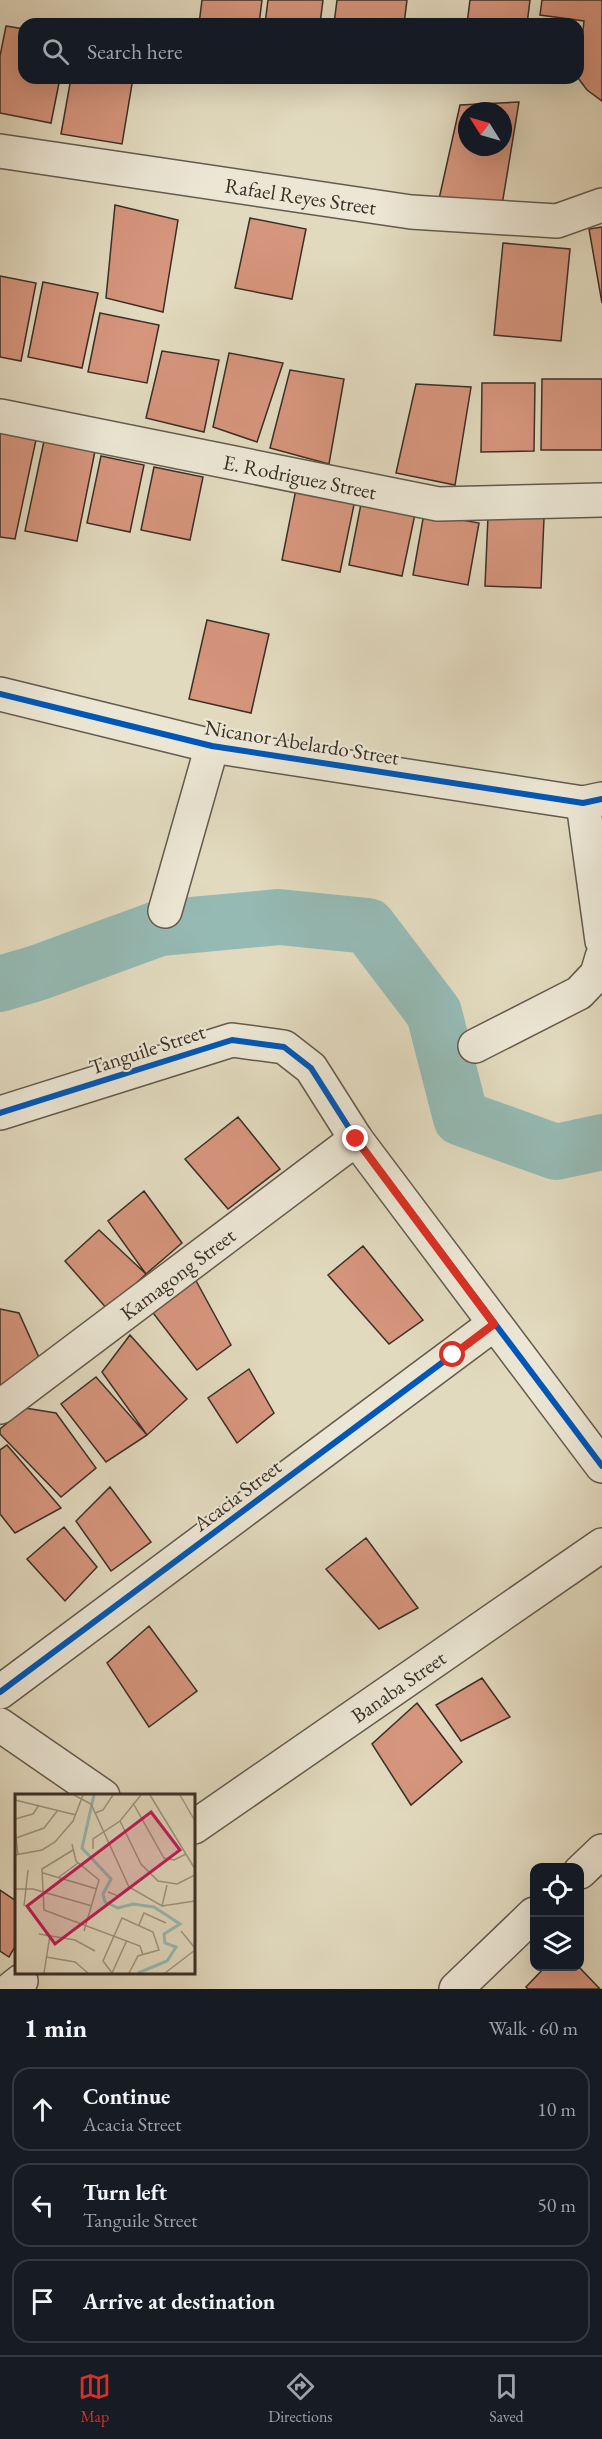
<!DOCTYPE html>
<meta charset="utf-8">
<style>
body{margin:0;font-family:"EB Garamond",serif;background:#20242c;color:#f1f3f6}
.controls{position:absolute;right:18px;bottom:18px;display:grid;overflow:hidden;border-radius:12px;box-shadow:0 6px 24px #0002}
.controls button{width:54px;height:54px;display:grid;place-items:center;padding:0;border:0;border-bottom:2px solid #363941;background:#171b24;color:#f1f3f6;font:30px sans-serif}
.compass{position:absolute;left:458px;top:102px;width:54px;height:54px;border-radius:50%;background:#171b24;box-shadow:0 6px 24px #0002;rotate:307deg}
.stop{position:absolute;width:18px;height:18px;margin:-14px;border:4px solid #d93025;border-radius:50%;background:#fff}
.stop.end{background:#d93025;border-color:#fff;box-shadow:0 2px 6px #0008}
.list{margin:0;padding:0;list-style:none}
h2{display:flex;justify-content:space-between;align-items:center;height:78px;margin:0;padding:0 24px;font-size:26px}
h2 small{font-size:20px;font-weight:400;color:#9ea1a6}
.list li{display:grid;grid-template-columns:39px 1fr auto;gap:18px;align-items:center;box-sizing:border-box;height:84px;margin:0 12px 12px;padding:0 12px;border:2px solid #363941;border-radius:18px}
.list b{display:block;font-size:22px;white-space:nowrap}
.list p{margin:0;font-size:20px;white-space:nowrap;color:#9ea1a6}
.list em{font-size:20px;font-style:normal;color:#9ea1a6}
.icon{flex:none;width:33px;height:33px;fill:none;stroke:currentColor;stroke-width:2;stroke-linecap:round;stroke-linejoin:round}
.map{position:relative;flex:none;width:602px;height:1989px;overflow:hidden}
.search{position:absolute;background:#171b24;box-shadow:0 6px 24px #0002;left:18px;right:18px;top:18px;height:66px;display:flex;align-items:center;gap:15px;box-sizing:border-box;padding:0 21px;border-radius:18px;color:#9ea1a6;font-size:22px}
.sheet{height:366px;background:#171b24}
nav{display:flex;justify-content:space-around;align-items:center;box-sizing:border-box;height:84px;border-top:2px solid #363941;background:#171b24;font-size:16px;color:#9ea1a6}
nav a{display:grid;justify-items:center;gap:3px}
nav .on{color:#d93025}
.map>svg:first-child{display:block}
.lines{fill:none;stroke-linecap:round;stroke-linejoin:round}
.river{stroke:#95bab4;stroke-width:56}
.building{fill:#d6957d;stroke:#3a2f27;stroke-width:1.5;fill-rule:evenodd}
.minor-casing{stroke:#645a4d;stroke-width:36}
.minor{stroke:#ece7d5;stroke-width:33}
.cycleway-casing{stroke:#ece7d5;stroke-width:10}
.cycleway{stroke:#0057b8;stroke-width:6}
.route{stroke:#d93025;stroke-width:8}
.labels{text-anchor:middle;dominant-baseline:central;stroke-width:4.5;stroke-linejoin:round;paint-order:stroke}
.street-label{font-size:21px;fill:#3a2f27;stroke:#ece7d5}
.inset-river{fill:none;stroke:#95bab4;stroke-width:3}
.inset-road{fill:none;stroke:#9f9682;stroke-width:1.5}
.view{fill:#c2185b;fill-opacity:0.15;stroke:#c2185b;stroke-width:3}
.inset-edge{fill:none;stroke:#3a2f27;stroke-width:3}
</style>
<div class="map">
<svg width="602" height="1989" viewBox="0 0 602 1989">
<rect width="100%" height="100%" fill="#e2dabf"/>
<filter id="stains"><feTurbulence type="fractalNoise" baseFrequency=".00333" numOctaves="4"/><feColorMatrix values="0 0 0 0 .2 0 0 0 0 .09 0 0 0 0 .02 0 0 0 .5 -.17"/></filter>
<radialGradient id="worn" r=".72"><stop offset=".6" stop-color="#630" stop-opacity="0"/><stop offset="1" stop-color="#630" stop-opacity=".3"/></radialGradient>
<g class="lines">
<path class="river" d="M0,984l37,-11 123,-45 119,-11 89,9 66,87 27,105 95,34 46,-10"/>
</g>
<path class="building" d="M202,0h60l-3,24h-60z
M268,0h55l-3,24h-55z
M337,0h70l-3,24h-70z
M470,0h60l-3,24h-60z
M542,0h60v101l-15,-11 -9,-12 6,-57 -44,-6z
M6,26l18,3v49h36l-9,45 -51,-10v-57z
M71,78h62l-11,66 -61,-10z
M519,102l-17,103 -63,-6 21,-94zM467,111h36v36h-36z
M115,205l63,15 -15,92 -57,-14z
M250,218l56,11 -14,70 -57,-11z
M602,227v76l-13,-74z
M503,243l67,6 -9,92 -67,-6z
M0,276l36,7 -15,78 -21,-4z
M43,282l55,11 -16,75 -54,-11z
M100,313l59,12 -12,58 -59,-11z
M162,351l57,9 -15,72 -58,-14z
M229,353l54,10 -26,79 -44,-15z
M290,370l54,9 -15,85 -59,-16z
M542,379h60v71h-61z
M482,383h53l-1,68 -53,1z
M416,384l55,3 -16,98 -59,-12z
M0,428l37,7 -22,104 -15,-2z
M44,441l51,10 -18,90 -52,-10z
M101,456l43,9 -14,67 -43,-9z
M154,467l49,10 -13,63 -49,-10z
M296,489l59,11 -15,72 -58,-12z
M361,504l54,10 -13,62 -53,-11z
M424,513l55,10 -11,62 -55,-10z
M488,516l56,2 -3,70 -56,-2z
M207,620l62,14 -18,79 -62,-14z
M238,1117l42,52 -52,40 -43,-50z
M144,1191l38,52 -36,31 -38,-53z
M99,1230l47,44 -38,36 -43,-49z
M363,1246l60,74 -34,24 -61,-69z
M194,1277l37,68 -34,25 -47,-61z
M0,1309l19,4 22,49 -41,30z
M130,1335l57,64 -40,36 -45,-63z
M249,1369l25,44 -37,30 -29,-45z
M96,1377l51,58 -41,27 -45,-58z
M25,1408l31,5 40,55 -35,29 -61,-63v-5z
M7,1445l54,63 -46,25 -15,-19v-64z
M110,1487l41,55 -40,29 -35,-50z
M64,1527l33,40 -32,34 -38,-42z
M366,1538l52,70 -39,21 -53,-60z
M149,1626l48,65 -48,36 -42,-64z
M482,1678l28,39 -49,24 -25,-36z
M417,1703l45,59 -51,43 -39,-61z
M0,1890l16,11v44l-7,12 -9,-6z
M546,1966h32l22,23h-72l-2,-2z"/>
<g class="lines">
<g class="minor-casing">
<g id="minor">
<path id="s1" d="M0,151l411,61 146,9 45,-16"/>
<path id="s2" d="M0,416l438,88 164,-4"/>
<path d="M0,694l212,52 371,57 19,-4"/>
<path d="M583,803l19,138"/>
<path d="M165,911l47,-165"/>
<path d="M475,1046l104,-53 18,-19 5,-17"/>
<path d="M0,1113l232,-73 52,7 27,21 45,71 246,327"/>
<path id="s3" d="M0,1407l356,-268"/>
<path d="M0,1692l494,-368"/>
<path d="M0,1725l103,71"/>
<path id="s4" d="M194,1827l408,-282"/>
<path d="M580,1872l22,-21"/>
<path d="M11,1989l10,-8"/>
<path d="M456,1989l78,-75"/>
</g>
</g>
<use href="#minor" class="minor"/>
<g class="cycleway-casing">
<path id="cycleway" d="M0,694l212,52 371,57 19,-4
M0,1113l232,-73 52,7 27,21 45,71 246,327
M0,1692l494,-368"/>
</g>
<use href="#cycleway" class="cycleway"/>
</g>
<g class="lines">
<path class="route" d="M356,1139l138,185 -41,31"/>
</g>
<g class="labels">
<g class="street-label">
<text stroke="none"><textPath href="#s1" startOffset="304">Rafael Reyes Street</textPath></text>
<text stroke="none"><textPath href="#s2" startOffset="306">E. Rodriguez Street</textPath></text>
<text transform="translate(302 742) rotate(9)">Nicanor Abelardo Street</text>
<text transform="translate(147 1049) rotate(-18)">Tanguile Street</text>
<text stroke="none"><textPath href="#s3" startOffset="222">Kamagong Street</textPath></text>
<text transform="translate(237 1495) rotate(-37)">Acacia Street</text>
<text stroke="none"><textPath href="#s4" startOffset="248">Banaba Street</textPath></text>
</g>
</g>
<g transform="translate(15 1794)">
<rect width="180" height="180" fill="#e2dabf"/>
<path class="inset-river" d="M79,1l-12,53 29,31 -8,15 2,8 13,6 15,-4 21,3 26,17 -16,10 1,9 11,4 -9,14 -29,12"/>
<path class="inset-road" d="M59,1l17,9 38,83 33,19 33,-5M135,1l45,74M165,1l15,26M0,6l61,15M118,9l31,55 10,2 12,-6M80,19l8,-3 10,-15M0,25l18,-5 6,-9M105,27l21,43 17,17 19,3 18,-9M0,35l3,26M1,44l28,-10 14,-18M57,50l4,17 23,19 -15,51M78,55v-10l27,-18 21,-26M58,56l-31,19 2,41 96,36 3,9M0,61l27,-5 13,-8 18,-21 10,-26M28,79l54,16M44,83l19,-14M0,95h18l59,17M93,98l10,4 11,-9M9,112l4,-36M147,112l5,-21M124,131l5,-12 22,10M166,137l14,17M24,140l36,6 20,11M31,163l29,5 13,11M29,179l6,-38M97,179l-9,-12 19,-43 31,14 6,18 -21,6 -9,17M97,179l15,-33M150,179l30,-23"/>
<path class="view" d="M136,18l29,38 -125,94 -28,-38z"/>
<rect width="180" height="180" class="inset-edge"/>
</g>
<rect width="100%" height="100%" filter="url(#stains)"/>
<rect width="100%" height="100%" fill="url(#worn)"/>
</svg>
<div class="controls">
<button><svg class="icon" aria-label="locate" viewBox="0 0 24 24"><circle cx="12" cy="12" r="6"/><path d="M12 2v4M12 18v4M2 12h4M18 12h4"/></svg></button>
<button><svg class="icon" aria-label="layers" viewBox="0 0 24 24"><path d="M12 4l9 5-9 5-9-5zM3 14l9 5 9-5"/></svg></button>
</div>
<svg class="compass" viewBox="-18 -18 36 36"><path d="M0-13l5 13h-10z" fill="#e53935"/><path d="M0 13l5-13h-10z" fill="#9ea1a6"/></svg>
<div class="stop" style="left:453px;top:1355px"></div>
<div class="stop end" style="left:356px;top:1139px"></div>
<div class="search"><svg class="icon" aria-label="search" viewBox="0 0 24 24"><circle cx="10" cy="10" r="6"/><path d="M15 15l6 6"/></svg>Search here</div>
</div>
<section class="sheet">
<h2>1 min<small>Walk · 60 m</small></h2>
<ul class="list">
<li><svg class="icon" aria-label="ahead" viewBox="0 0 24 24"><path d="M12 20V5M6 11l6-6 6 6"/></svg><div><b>Continue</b><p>Acacia Street</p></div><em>10 m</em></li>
<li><svg class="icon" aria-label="left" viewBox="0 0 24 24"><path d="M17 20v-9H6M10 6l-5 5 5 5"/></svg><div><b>Turn left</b><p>Tanguile Street</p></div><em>50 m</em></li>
<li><svg class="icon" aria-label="arrive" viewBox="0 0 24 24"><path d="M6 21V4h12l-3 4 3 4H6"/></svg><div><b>Arrive at destination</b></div></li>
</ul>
</section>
<nav>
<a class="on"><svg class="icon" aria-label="map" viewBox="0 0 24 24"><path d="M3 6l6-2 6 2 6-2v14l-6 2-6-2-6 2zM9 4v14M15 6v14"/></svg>Map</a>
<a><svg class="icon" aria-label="directions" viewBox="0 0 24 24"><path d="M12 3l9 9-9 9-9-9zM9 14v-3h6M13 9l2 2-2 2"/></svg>Directions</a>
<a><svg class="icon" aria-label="saved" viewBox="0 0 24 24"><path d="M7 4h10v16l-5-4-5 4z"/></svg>Saved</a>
</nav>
